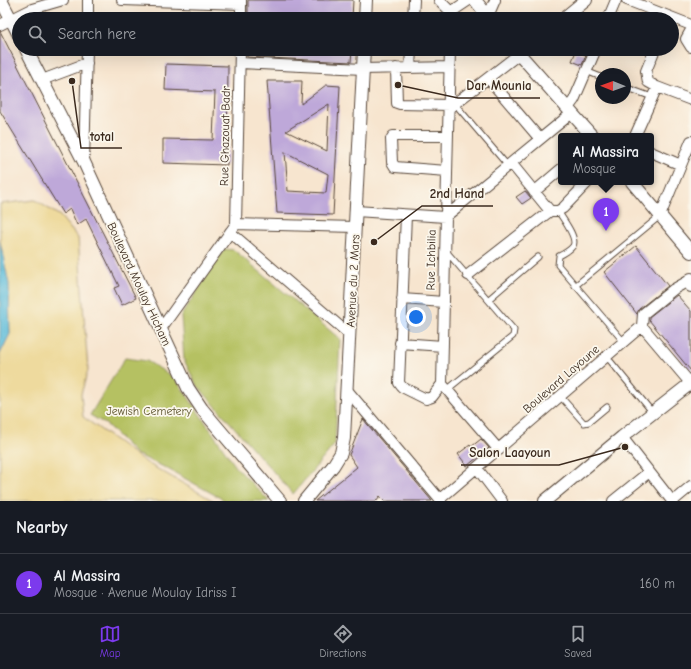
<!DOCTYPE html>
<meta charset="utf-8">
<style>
body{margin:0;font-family:"Comic Neue",sans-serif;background:#242831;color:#f1f3f6}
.compass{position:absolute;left:595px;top:68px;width:36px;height:36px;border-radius:50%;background:#171b24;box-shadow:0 4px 16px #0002;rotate:271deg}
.you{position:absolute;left:416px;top:317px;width:14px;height:14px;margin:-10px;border:3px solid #fff;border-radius:50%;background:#1a73e8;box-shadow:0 0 0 6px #1a73e833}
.badge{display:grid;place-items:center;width:26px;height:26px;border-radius:50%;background:#7c3aed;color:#fff;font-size:13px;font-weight:700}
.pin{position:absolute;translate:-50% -33px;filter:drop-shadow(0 1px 2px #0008)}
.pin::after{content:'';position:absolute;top:21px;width:14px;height:12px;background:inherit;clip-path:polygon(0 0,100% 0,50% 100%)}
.popup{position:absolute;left:558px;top:133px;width:96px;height:52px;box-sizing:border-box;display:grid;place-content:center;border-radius:4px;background:#171b24;filter:drop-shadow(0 1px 3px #0005);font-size:13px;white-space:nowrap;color:#9ea1a6}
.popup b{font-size:15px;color:#f1f3f6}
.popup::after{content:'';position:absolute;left:50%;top:100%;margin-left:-8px;border:8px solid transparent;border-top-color:#171b24}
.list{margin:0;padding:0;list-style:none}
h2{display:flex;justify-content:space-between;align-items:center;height:52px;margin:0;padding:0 16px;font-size:17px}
h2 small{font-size:13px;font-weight:400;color:#9ea1a6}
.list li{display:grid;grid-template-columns:26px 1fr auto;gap:12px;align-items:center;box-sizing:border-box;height:60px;padding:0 16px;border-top:1px solid #363941}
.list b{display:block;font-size:15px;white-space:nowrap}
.list p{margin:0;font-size:13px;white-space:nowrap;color:#9ea1a6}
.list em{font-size:13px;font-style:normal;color:#9ea1a6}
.icon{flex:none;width:22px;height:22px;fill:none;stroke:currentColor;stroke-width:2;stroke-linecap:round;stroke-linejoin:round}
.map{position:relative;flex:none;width:691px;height:501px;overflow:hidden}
.search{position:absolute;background:#171b24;box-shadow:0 4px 16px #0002;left:12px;right:12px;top:12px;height:44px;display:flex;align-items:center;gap:10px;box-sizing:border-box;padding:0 14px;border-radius:22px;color:#9ea1a6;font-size:15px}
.sheet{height:112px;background:#171b24}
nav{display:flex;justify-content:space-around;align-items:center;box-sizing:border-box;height:56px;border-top:1px solid #363941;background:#171b24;font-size:11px;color:#9ea1a6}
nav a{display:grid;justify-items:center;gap:2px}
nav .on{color:#7c3aed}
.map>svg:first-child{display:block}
.green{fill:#b5c162;stroke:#787640}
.sand{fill:#eeda9e;stroke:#94825e}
.water{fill:#5bbbd9;stroke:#4b727c}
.building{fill:#bea8d9;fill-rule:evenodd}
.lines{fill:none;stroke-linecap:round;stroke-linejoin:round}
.service-casing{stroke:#574639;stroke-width:7}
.minor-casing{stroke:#574639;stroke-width:12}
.tertiary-casing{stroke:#574639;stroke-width:14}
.service{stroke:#fff;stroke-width:5}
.minor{stroke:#fff;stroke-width:10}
.tertiary{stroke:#fff;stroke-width:12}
.labels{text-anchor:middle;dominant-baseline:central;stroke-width:3.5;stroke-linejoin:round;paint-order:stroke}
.street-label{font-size:12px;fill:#3b2a1e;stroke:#fbf7ec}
.park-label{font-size:12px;fill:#605732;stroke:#fbf7ec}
.leader{fill:none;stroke:#3b2a1e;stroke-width:1.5}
.callout-dot{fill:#3b2a1e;stroke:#fbf7ec;stroke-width:1.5}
.callout-label{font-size:13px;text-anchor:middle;font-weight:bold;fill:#3b2a1e;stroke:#fbf7ec;stroke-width:3.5;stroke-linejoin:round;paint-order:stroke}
</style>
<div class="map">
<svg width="691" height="501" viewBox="0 0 691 501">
<rect width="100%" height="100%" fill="#fbf7ec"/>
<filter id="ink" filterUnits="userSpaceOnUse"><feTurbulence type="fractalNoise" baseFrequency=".025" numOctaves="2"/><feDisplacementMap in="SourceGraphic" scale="8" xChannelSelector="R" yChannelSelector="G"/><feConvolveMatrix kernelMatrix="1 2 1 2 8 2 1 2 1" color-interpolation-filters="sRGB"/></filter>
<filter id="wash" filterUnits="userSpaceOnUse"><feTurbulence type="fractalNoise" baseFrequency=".012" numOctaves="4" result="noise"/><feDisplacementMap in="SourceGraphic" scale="16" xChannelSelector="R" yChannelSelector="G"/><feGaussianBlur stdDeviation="0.9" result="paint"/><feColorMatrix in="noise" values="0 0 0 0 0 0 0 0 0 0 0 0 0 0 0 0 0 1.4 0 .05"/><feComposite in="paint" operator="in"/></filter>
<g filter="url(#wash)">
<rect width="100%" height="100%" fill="#f7e5cf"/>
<path class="green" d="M224,249l10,1 106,89 -5,105 -42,50 -97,-110 -12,-24 -3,-44z
M125,358l22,3 28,17 61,89 33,34h-43l-60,-33 -30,-14 -29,-29 -17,-10z"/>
<path class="sand" d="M35,200l25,16 18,22 10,132 -7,24 2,23 64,46 67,38h-214v-147l10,-21 -10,-92v-37z"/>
<path class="water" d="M0,241l9,43 1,50 -10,20z"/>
<g id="blocks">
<path class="building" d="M248,0h105l-1,19h-104z
M0,31l136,267 -14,7 -8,-17 5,-2 -33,-67 -9,6 -7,-16 -7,5 -63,-103z
M247,49h105l-1,13 -104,-5z
M576,51l10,4 -4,10 -10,-4z
M166,64l62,2 -1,99 -64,-2v-24l50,1 2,-48 -50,-2z
M267,81h35l-1,23 25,-19 14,1 -7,129 -56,-2zM329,104l-2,47 -41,-20zM285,152l43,22 -2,19 -38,-2z
M525,191l6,7 -9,6 -6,-7z
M636,246l32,40 -29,23 -2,5 -33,-42z
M677,295l14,16v60l-42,-51v-3z
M363,419l69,82h-48l-4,-5 -4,5h-61l42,-34 -8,-12z
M481,439l8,9 -22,18 -9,-12 12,-9 1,2z"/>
</g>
</g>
<g filter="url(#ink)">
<use href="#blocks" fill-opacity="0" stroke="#574639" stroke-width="1"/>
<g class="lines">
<g class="service-casing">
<path id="service" d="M586,71l15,6
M625,87l27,10
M455,104l53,62
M558,211c4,7 20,27 15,35 -3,4 -10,8 -14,10l-1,9 66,77
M446,251l68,79 -1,6 -65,53
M575,286l85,-70
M489,299l49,-42
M607,357l46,56
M561,397l23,26 5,-1 18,-15"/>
</g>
<g class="minor-casing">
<path id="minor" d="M122,0l119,4
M439,0l12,12v7
M627,0l64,25
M451,12l18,-12
M488,16l7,-16
M88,19v-19
M241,19v-19
M413,19l1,-19
M608,19l8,-19
M0,25l32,-16 31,-9
M691,30l-5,9 5,8
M450,49l-8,335 57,66
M655,49l-9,22 2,11 9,5 34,13
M240,63l123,6 87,-2
M396,68l1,35 3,1 50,1
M410,68l1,-19
M488,78l52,61
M42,80l45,-17
M449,108l70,-54
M568,108l6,-8 22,-51
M635,136l22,-49
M651,152l30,13
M84,162l3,-113
M447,171l-52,-4 -3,-5 -1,-23 2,-3h55
M534,192l27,-23
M356,211l89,6 127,-104
M550,211h8l5,-3 25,-26
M406,215l-7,168 3,4 24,12 6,-2 10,-13
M660,216l31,-75
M236,224l4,-175
M230,232l120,103
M468,275l82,-64 -39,-48
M402,299l42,3
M642,326l1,-12 31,-25 16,-9
M160,330l76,-106 119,3
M400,343l43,3
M347,390l94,111
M622,437l50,64
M477,468l25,33
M440,499l202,-173 49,58
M613,501l36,-29
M673,501l18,-15"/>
</g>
<g class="tertiary-casing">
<path id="tertiary" d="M1,0l18,35
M475,0l15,19
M365,19l1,-19
M563,19l23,-19
M26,49l58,113 104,226 14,21 78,92
M515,49l77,87
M632,182l59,70
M691,279v7
M304,501l29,-35 8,-13 3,-15 20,-389
M545,501l77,-64 69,-54"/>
</g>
<use href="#service" class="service"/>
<use href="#minor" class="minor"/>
<use href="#tertiary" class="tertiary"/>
</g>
</g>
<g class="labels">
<g class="street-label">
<text transform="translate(225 136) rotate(-89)">Rue Ghazouat Badr</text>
<text transform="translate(431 260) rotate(-89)">Rue Ichbilia</text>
<text transform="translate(353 281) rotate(-87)">Avenue du 2 Mars</text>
<text transform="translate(139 284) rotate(65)">Boulevard Moulay Hicham</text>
<text transform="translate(561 379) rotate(-41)">Boulevard Layoune</text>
</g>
<g class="park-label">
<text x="149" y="411">Jewish Cemetery</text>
</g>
</g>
<path class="leader" d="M398 85L458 98H540M72 81L81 148H122M374 242L422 206H493M625 447L559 465H461"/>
<g class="callout-dot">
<circle cx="398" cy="85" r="4"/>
<circle cx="72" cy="81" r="4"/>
<circle cx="374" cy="242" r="4"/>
<circle cx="625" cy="447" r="4"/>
</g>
<g class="callout-label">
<text x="499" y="90">Dar Mounia</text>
<text x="102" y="141">total</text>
<text x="457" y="198">2nd Hand</text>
<text x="510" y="457">Salon Laayoun</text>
</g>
</svg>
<svg class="compass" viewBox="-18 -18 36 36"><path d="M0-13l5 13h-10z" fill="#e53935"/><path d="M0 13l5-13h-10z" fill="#9ea1a6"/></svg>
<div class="you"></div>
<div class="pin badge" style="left:606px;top:231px">1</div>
<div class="popup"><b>Al Massira</b>Mosque</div>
<div class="search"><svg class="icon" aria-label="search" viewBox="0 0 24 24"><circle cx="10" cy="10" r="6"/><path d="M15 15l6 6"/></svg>Search here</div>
</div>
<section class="sheet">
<h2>Nearby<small></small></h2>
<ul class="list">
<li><span class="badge">1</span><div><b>Al Massira</b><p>Mosque · Avenue Moulay Idriss I</p></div><em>160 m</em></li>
</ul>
</section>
<nav>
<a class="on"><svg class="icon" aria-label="map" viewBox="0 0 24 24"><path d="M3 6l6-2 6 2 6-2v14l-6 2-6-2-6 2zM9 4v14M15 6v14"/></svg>Map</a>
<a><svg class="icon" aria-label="directions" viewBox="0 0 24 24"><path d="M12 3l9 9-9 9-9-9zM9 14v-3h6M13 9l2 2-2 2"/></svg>Directions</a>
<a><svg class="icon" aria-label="saved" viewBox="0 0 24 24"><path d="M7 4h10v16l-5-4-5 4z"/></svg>Saved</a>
</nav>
